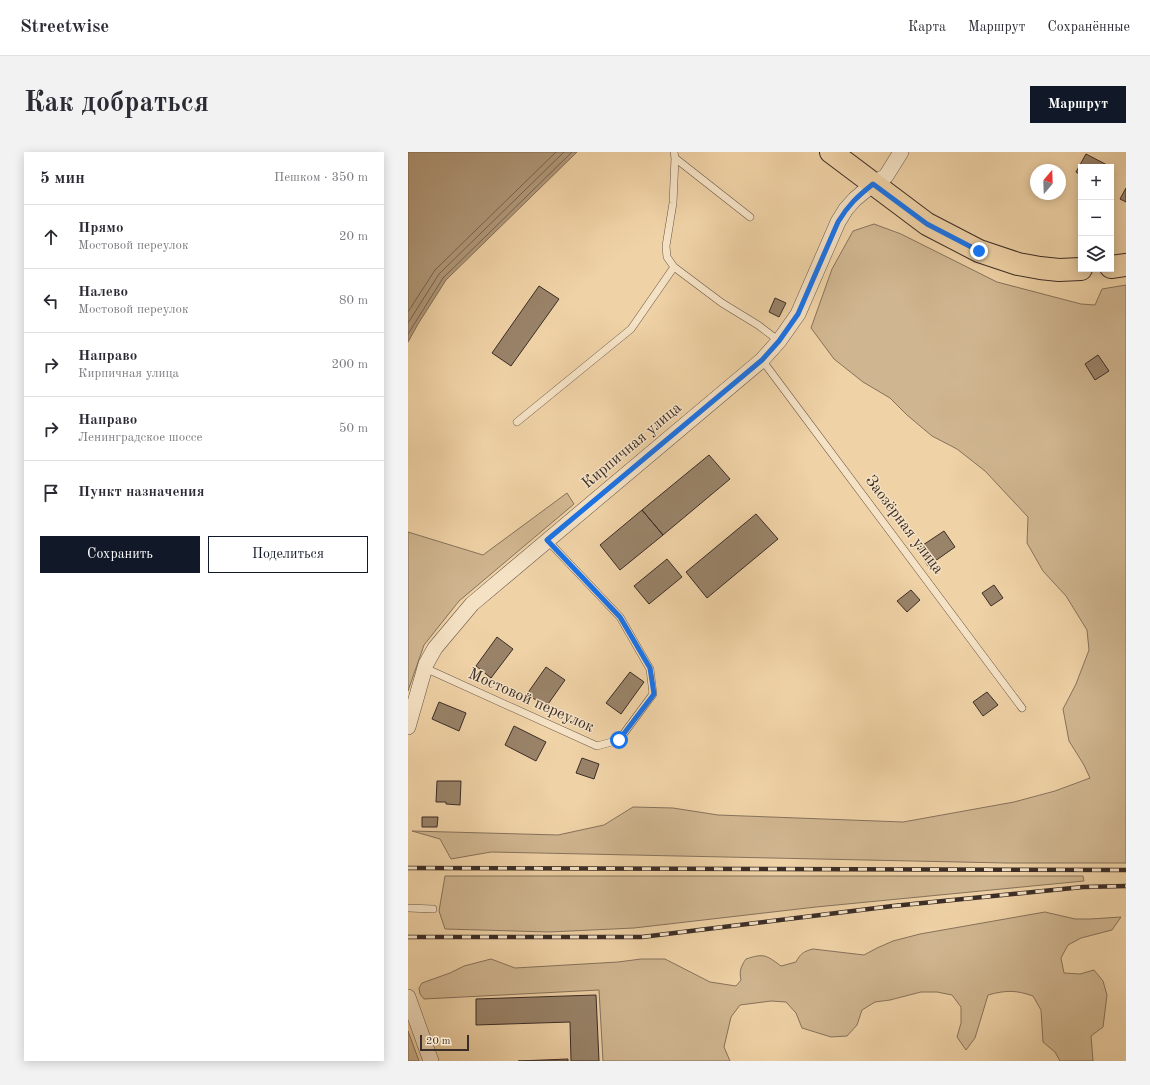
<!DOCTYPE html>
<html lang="ru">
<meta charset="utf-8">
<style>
body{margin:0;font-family:"Old Standard TT",serif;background:#f2f2f3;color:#2b2b33}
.controls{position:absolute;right:12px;top:12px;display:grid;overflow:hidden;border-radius:0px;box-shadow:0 2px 10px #0003}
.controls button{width:36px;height:36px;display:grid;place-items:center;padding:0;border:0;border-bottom:1px solid #e1e1e2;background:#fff;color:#2b2b33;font:20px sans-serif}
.compass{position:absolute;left:622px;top:12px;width:36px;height:36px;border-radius:50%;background:#fff;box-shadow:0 2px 10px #0003;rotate:19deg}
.scale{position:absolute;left:12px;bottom:10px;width:49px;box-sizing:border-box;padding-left:4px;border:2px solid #3b2d27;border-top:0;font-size:11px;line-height:14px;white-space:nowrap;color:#3b2d27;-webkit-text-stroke:3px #f5e2c5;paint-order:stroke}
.stop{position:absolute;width:12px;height:12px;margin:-9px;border:3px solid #1a73e8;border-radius:50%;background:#fff}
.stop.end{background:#1a73e8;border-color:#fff;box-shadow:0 1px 4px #0008}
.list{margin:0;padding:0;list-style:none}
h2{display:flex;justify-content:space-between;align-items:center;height:52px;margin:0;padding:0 16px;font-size:17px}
h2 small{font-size:13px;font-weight:400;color:#7c7c81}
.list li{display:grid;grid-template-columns:26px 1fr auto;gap:12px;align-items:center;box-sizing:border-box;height:64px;padding:0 16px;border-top:1px solid #e1e1e2}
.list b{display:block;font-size:15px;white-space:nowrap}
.list p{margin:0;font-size:13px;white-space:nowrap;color:#7c7c81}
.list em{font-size:13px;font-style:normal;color:#7c7c81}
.actions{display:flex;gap:8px;padding:12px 16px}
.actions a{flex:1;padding:9px 0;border:1px solid #111827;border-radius:0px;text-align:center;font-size:14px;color:#111827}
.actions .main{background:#111827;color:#fff}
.icon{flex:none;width:22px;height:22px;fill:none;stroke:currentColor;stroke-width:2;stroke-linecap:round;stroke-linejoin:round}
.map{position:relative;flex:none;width:718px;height:909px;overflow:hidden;border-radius:0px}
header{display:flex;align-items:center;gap:24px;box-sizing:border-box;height:56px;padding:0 20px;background:#fff;border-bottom:1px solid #e1e1e2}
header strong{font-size:19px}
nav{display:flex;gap:22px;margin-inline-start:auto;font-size:14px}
.intro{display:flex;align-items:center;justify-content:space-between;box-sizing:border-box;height:96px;padding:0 24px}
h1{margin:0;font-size:28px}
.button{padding:10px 18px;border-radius:0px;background:#111827;color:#fff;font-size:14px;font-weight:700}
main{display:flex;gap:24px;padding:0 24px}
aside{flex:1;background:#fff;border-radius:0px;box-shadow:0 2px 10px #0003}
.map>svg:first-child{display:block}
.green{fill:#d0b690;stroke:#86725c}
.water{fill:#b29a7b;stroke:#826e59}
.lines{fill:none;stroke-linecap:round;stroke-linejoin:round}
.shore{stroke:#766451;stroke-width:1}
.building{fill:#998369;stroke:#3b2d27}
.lane-casing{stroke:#685647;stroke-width:8}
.street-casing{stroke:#685647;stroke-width:16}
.primary-casing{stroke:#3b2d27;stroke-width:24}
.lane{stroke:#f5e2c5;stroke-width:7}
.street{stroke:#f5e2c5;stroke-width:15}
.primary{stroke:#efd2a6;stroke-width:22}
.rail-casing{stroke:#3b2d27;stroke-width:4.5}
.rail{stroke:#f5e2c5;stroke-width:3;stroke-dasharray:9;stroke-linecap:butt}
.route{stroke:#1a73e8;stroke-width:5}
.labels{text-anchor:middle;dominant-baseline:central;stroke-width:3;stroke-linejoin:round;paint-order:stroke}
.street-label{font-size:16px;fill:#3b2d27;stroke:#f5e2c5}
</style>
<header>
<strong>Streetwise</strong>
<nav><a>Карта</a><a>Маршрут</a><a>Сохранённые</a></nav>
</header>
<div class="intro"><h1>Как добраться</h1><a class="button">Маршрут</a></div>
<main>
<aside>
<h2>5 мин<small>Пешком · 350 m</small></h2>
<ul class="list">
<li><svg class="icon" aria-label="ahead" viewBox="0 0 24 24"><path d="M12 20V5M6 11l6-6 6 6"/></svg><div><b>Прямо</b><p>Мостовой переулок</p></div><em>20 m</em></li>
<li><svg class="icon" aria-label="left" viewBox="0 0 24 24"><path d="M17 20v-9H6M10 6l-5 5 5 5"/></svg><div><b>Налево</b><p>Мостовой переулок</p></div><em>80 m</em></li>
<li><svg class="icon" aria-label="right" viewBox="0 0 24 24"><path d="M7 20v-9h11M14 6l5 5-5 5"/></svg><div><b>Направо</b><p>Кирпичная улица</p></div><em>200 m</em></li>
<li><svg class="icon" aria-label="right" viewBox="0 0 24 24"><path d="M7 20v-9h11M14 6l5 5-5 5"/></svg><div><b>Направо</b><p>Ленинградское шоссе</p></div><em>50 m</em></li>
<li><svg class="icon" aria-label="arrive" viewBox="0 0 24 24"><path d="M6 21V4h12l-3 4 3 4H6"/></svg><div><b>Пункт назначения</b></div></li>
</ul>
<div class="actions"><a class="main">Сохранить</a><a>Поделиться</a></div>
</aside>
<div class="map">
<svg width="718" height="909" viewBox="0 0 718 909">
<rect width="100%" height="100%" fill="#efd2a6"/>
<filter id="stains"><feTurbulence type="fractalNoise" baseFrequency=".005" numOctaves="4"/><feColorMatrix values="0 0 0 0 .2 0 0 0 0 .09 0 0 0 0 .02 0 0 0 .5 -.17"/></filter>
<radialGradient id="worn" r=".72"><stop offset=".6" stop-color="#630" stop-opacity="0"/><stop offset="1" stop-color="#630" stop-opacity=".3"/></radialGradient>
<path class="green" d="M466,72l27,10 96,48 84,22 14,1 7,-16 24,-4v578h-120l-515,-11 -40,7 -11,-20 -28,-8 146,4 46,-10 29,-18 40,1 45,7 185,7 111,-20 41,-11 35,-13 -6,-13 -15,-24 -6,-32 13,-25 13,-34 -2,-20 -21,-34 -23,-25 -16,-28 1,-26 -43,-46 -28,-22 -25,-13 -25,-21 -17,-17 -27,-16 -29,-23 -23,-31 21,-59 21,-38z
M159,341l7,11 -115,97 -35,44 -16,46v-159l75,23z
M37,724h638l1,5 -268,26 -182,21 -85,4 -104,-3 -6,-18z
M637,760l30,7h15l31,-2 -9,13 -31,8 -13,7 -7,13 3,15 16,1 14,-4 9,11 4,14 -4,32 -12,9 2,25h-33l-5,-9 -12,-10 -2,-32 -8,-14c-17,-6 -27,-6 -45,-1l-13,43 -9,12 -9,-13 4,-14v-16l-9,-12 -15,-3h-16l-31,8 -15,2 -13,8 -5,15 -10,11 -16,1 -29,-9 -6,-15 -10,-11 -15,-1 -31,4 -9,12 -7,30 6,14h-127l-4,-71 -175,9 -4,-5 -1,-6 3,-5 28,-10 14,-7 27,-7 24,9 103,-6 23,-3h24l45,23 26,4 5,-6c-2,-9 0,-14 5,-21 18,-6 20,-4 35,7l15,-4c4,-8 8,-11 17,-13l51,6 13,-7 16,-7 27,-7z
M0,879l11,30h-11z"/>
<path class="water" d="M0,0h169l-131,128 -28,44 -10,18z"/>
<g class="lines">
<path class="shore" d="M0,160l27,-42 121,-118
M0,171l31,-49 125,-122
M0,182l35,-56 129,-126"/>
</g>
<path class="building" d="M678,2l23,12v1h-28v8l-5,-3z
M718,36v14l-6,-3z
M131,134l20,13 -48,67 -19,-13z
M367,146l11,5 -7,14 -10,-5z
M690,203l11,16 -14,9 -10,-16z
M301,303l21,24 -67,56 -21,-25z
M234,358l21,25 -43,35 -20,-25z
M348,362l22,25 -71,59 -21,-26z
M536,379l11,16 -27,19 -11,-17z
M259,407l15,18 -33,27 -15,-18z
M586,433l9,13 -12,8 -9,-13z
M503,438l9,10 -13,12 -10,-11z
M89,485l16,12 -22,29 -15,-12z
M138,515l19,13 -19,27 -19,-13z
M222,520l14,10 -23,32 -15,-11z
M579,540l11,13 -15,11 -10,-14z
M31,550l27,11 -7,18 -27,-12z
M106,574l32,16 -10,19 -31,-16z
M174,606l17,6 -5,15 -18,-6z
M29,629h24l-1,24 -14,-1v-2h-10z
M14,665h16l-1,10h-15z
M188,843l3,66h-28l-1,-39 -94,3v-26z
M160,907v2h-50z"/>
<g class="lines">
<g class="lane-casing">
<path id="lane" d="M266,0l1,6 -2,45 -7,43 1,11 7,10 48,36 36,22 21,16
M267,6l75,59
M354,208l260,348
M109,270l114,-93 43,-62
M17,516l172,78 22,-6 34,-46 -3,-25 -30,-52 -73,-77
M0,756l25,1"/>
</g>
<g class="street-casing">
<path id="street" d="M0,575l18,-63 9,-16 37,-44 290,-244 17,-19 19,-27 40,-92 8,-13 9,-10 18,-15 13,-8 15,-24
M0,845l23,64"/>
</g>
<g class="primary-casing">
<path id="primary" d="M423,0l96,72 52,27 39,13 22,4 19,2 22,-1
M703,115l15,-2"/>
</g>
<use href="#lane" class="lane"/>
<use href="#street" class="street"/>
<use href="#primary" class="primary"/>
<g class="rail-casing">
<path id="rail" d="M0,716l718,2
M0,785h234l251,-31 190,-19 43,-1"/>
</g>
<use href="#rail" class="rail"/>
</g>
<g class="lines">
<path class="route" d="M211,588l35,-46 -4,-26 -30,-51 -73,-77 215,-180 17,-19 19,-27 40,-92c10,-17 20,-26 35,-38l54,40 52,27"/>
</g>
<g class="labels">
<g class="street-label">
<text transform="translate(224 294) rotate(-40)">Кирпичная улица</text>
<text transform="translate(496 373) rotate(53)">Заозёрная улица</text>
<text transform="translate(123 549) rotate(24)">Мостовой переулок</text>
</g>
</g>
<rect width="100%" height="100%" filter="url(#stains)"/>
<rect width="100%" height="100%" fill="url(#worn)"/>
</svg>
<div class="controls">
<button>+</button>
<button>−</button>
<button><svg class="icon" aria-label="layers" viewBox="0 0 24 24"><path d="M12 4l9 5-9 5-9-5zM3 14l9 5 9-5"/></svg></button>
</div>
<svg class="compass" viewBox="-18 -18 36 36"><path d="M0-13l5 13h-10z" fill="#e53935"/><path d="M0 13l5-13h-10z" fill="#7c7c81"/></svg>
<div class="scale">20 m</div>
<div class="stop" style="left:211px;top:588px"></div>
<div class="stop end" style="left:571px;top:99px"></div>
</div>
</main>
